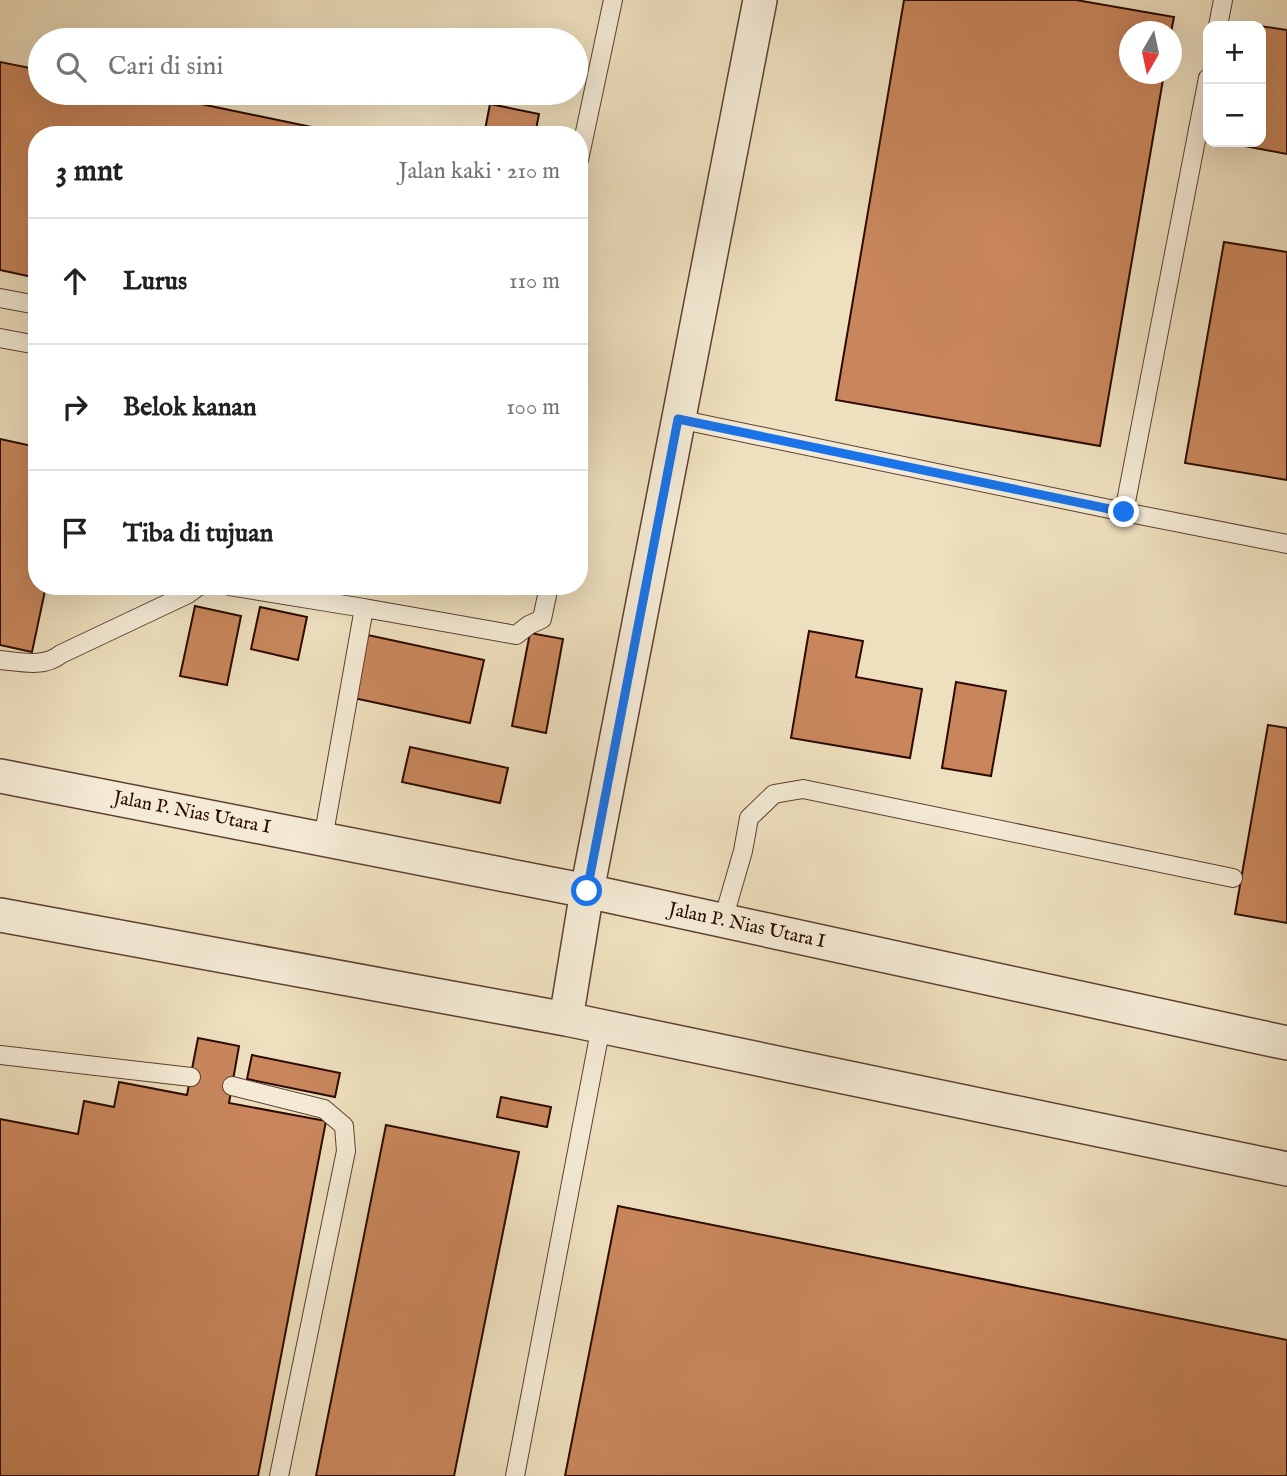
<!DOCTYPE html>
<html lang="id">
<meta charset="utf-8">
<style>
body{margin:0;font-family:"IM FELL English",serif;background:#f6f6f6;color:#202124}
.controls{position:absolute;right:21px;top:21px;display:grid;overflow:hidden;border-radius:14px;box-shadow:0 7px 28px #0002}
.controls button{width:63px;height:63px;display:grid;place-items:center;padding:0;border:0;border-bottom:2px solid #e0e0e0;background:#fff;color:#202124;font:35px sans-serif}
.compass{position:absolute;left:1119px;top:21px;width:63px;height:63px;border-radius:50%;background:#fff;box-shadow:0 7px 28px #0002;rotate:189deg}
.stop{position:absolute;width:21px;height:21px;margin:-16px;border:5px solid #1a73e8;border-radius:50%;background:#fff}
.stop.end{background:#1a73e8;border-color:#fff;box-shadow:0 2px 7px #0008}
.list{margin:0;padding:0;list-style:none}
h2{display:flex;justify-content:space-between;align-items:center;height:91px;margin:0;padding:0 28px;font-size:30px}
h2 small{font-size:23px;font-weight:400;color:#757577}
.list li{display:grid;grid-template-columns:46px 1fr auto;gap:21px;align-items:center;box-sizing:border-box;height:126px;padding:0 28px;border-top:2px solid #e0e0e0}
.list b{display:block;font-size:26px;white-space:nowrap}
.list em{font-size:23px;font-style:normal;color:#757577}
.icon{flex:none;width:38px;height:38px;fill:none;stroke:currentColor;stroke-width:2;stroke-linecap:round;stroke-linejoin:round}
.map{position:relative;flex:none;width:1287px;height:1476px;overflow:hidden}
.search{position:absolute;background:#fff;box-shadow:0 7px 28px #0002;left:28px;top:28px;width:560px;height:77px;display:flex;align-items:center;gap:18px;box-sizing:border-box;padding:0 24px;border-radius:38px;color:#757577;font-size:26px}
.panel{position:absolute;background:#fff;box-shadow:0 7px 28px #0002;left:28px;top:126px;width:560px;height:469px;border-radius:28px}
.map>svg:first-child{display:block}
.building{fill:#c9865c;stroke:#2b0b00;stroke-width:2}
.lines{fill:none;stroke-linecap:round;stroke-linejoin:round}
.lane-casing{stroke:#5c4030;stroke-width:20}
.street-casing{stroke:#5c4030;stroke-width:36}
.lane{stroke:#f4ead5;stroke-width:18}
.street{stroke:#f4ead5;stroke-width:33}
.route{stroke:#1a73e8;stroke-width:9}
.labels{text-anchor:middle;dominant-baseline:central;stroke-width:7;stroke-linejoin:round;paint-order:stroke}
.street-label{font-size:19px;fill:#2b0b00;stroke:#f4ead5}
</style>
<div class="map">
<svg width="1287" height="1476" viewBox="0 0 1287 1476">
<rect width="100%" height="100%" fill="#eedfbe"/>
<filter id="stains"><feTurbulence type="fractalNoise" baseFrequency=".00286" numOctaves="4"/><feColorMatrix values="0 0 0 0 .2 0 0 0 0 .09 0 0 0 0 .02 0 0 0 .5 -.17"/></filter>
<radialGradient id="worn" r=".72"><stop offset=".6" stop-color="#630" stop-opacity="0"/><stop offset="1" stop-color="#630" stop-opacity=".3"/></radialGradient>
<path class="building" d="M904,0h172l98,17 -3,15h-41v42h34l-64,372 -264,-46z
M1259,26l28,4v124l-48,-9v-3h22v-116z
M0,62l40,8v23h108l202,42h-313v143l-37,-8z
M490,104l49,10 -4,21h-51z
M1224,242l63,10v228l-102,-17z
M0,439l37,8v139h9l-14,66 -32,-7z
M195,606l46,10 -14,69 -47,-9z
M260,607l47,10 -9,43 -47,-11z
M809,631l54,10 -7,36 66,12 -12,69 -119,-20z
M530,633l33,6 -17,94 -34,-7z
M363,634l121,26 -14,63 -121,-26z
M956,682l50,9 -15,85 -49,-8z
M1268,725l19,3v195l-52,-9z
M410,747l98,21 -8,35 -98,-21z
M198,1038l41,8 -10,57 97,18 -68,355h-258v-357l78,15 6,-33 30,6 5,-25 68,13z
M252,1055l88,18 -5,24 -88,-18z
M501,1097l50,10 -4,20 -50,-10z
M386,1125l133,27 -65,324h-138z
M618,1206l669,134v136h-722z"/>
<g class="lines">
<g class="lane-casing">
<path id="lane" d="M1218,26l5,-26
M579,160l34,-160
M0,298l37,7
M0,338l37,7
M678,419l446,93 163,32
M1124,512l84,-434
M229,586l135,22
M0,660c21,2 44,8 61,-6l127,-60 11,-8
M323,839l41,-231 152,27 13,-10 13,-6 7,-33
M723,920l20,-69 6,-33 25,-24 29,-5 430,89
M0,1055l191,22
M232,1086l92,23 20,17 2,25 -67,325
M515,1476l86,-450"/>
</g>
<g class="street-casing">
<path id="street" d="M0,776l587,115 700,152
M0,915l566,104 721,150
M566,1019l21,-128 173,-891"/>
</g>
<use href="#lane" class="lane"/>
<use href="#street" class="street"/>
</g>
<g class="lines">
<path class="route" d="M587,891l91,-472 446,93"/>
</g>
<g class="labels">
<g class="street-label">
<text transform="translate(192 813) rotate(11)">Jalan P. Nias Utara I</text>
<text transform="translate(747 926) rotate(12)">Jalan P. Nias Utara I</text>
</g>
</g>
<rect width="100%" height="100%" filter="url(#stains)"/>
<rect width="100%" height="100%" fill="url(#worn)"/>
</svg>
<div class="controls">
<button>+</button>
<button>−</button>
</div>
<svg class="compass" viewBox="-18 -18 36 36"><path d="M0-13l5 13h-10z" fill="#e53935"/><path d="M0 13l5-13h-10z" fill="#757577"/></svg>
<div class="stop" style="left:587px;top:891px"></div>
<div class="stop end" style="left:1124px;top:512px"></div>
<div class="search"><svg class="icon" aria-label="search" viewBox="0 0 24 24"><circle cx="10" cy="10" r="6"/><path d="M15 15l6 6"/></svg>Cari di sini</div>
<section class="panel">
<h2>3 mnt<small>Jalan kaki · 210 m</small></h2>
<ul class="list">
<li><svg class="icon" aria-label="ahead" viewBox="0 0 24 24"><path d="M12 20V5M6 11l6-6 6 6"/></svg><div><b>Lurus</b></div><em>110 m</em></li>
<li><svg class="icon" aria-label="right" viewBox="0 0 24 24"><path d="M7 20v-9h11M14 6l5 5-5 5"/></svg><div><b>Belok kanan</b></div><em>100 m</em></li>
<li><svg class="icon" aria-label="arrive" viewBox="0 0 24 24"><path d="M6 21V4h12l-3 4 3 4H6"/></svg><div><b>Tiba di tujuan</b></div></li>
</ul>
</section>
</div>
